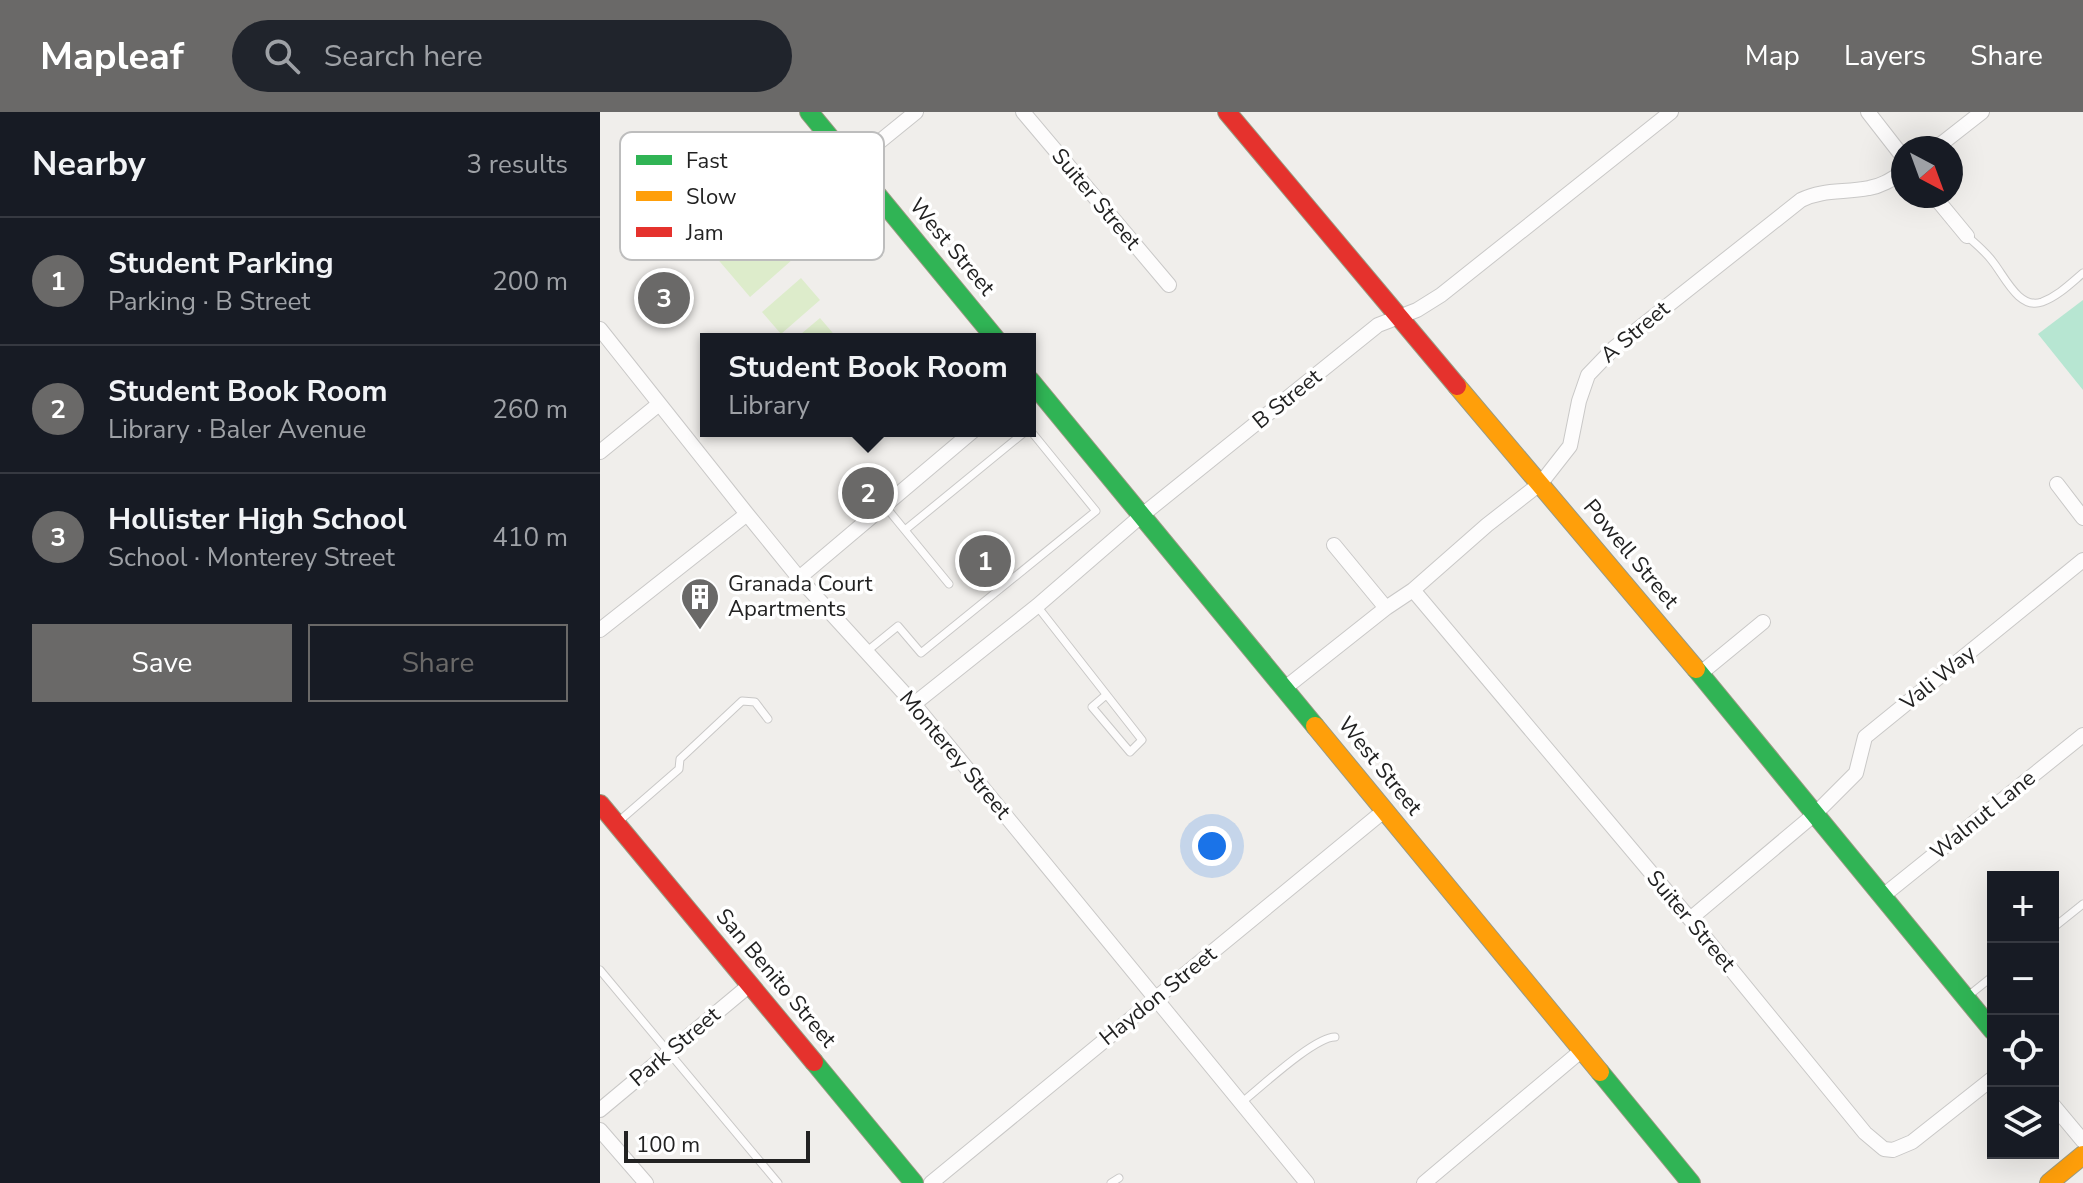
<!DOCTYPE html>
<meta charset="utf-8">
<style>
body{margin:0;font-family:"Nunito Sans",sans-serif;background:#20242c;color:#f1f3f6}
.controls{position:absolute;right:24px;bottom:24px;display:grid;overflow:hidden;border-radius:0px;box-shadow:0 8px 32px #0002}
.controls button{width:72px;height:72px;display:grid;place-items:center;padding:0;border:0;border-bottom:2px solid #363941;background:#171b24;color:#f1f3f6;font:40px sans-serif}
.compass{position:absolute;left:1291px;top:24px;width:72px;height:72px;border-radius:50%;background:#171b24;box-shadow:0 8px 32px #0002;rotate:139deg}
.scale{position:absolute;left:24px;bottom:20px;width:186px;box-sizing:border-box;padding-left:8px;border:4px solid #222;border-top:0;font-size:22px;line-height:28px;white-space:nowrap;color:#222;-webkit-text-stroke:6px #fff;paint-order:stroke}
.you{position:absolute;left:612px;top:734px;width:28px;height:28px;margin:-20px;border:6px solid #fff;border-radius:50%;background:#1a73e8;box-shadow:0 0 0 12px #1a73e833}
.badge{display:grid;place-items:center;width:52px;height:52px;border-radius:50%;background:#6a6968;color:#fff;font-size:26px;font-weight:700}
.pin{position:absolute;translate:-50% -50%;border:4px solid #fff;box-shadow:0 2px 8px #0006}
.popup{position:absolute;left:100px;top:221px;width:336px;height:104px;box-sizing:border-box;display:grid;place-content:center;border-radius:0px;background:#171b24;filter:drop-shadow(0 2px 6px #0005);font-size:26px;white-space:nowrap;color:#9ea1a6}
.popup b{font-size:30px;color:#f1f3f6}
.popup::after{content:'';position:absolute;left:50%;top:100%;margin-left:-16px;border:16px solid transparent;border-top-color:#171b24}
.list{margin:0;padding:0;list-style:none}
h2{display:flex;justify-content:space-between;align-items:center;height:104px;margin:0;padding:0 32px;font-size:34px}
h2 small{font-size:26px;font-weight:400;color:#9ea1a6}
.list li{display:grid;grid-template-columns:52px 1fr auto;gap:24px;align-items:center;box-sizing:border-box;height:128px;padding:0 32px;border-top:2px solid #363941}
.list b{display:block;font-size:30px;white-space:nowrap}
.list p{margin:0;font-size:26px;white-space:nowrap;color:#9ea1a6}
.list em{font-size:26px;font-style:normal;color:#9ea1a6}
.actions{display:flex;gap:16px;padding:24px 32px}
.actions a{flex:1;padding:18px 0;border:2px solid #6a6968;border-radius:0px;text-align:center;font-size:28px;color:#6a6968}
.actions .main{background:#6a6968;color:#fff}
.icon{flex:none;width:44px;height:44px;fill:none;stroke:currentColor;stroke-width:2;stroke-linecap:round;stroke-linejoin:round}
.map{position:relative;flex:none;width:1483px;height:1071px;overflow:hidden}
header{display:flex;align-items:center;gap:48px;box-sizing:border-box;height:112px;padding:0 40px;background:#6a6968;color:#fff}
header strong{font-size:38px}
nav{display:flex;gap:44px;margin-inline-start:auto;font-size:28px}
.search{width:560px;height:72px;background:#20242c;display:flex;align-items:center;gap:20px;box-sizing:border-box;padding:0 28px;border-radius:44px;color:#9ea1a6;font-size:30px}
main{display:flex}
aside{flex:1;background:#171b24}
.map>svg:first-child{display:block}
.grass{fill:#ddeccb}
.pitch{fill:#b7e6d2}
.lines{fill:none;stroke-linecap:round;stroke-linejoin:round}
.lane-casing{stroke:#c9c8c7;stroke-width:9}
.street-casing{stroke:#c9c8c7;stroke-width:16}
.fast-casing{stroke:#999a82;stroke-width:20}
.slow-casing{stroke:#999a82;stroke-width:20}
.jam-casing{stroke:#999a82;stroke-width:20}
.lane{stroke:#fdfcfc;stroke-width:7}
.street{stroke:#fdfcfc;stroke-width:14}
.fast{stroke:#30b455;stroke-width:18}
.slow{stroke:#ff9f0a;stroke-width:18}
.jam{stroke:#e5322d;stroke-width:18}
.labels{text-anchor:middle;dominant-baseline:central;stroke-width:7;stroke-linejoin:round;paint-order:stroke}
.street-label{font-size:22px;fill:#222;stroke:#fff}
.poi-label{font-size:22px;fill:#222;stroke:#fff;text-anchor:start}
.key{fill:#fff;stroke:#bdbdbd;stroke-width:2}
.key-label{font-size:22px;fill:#222}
</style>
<header>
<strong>Mapleaf</strong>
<div class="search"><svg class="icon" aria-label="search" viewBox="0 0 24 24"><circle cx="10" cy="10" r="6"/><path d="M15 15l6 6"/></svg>Search here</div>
<nav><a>Map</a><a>Layers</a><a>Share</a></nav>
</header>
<main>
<aside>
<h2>Nearby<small>3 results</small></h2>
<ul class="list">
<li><span class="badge">1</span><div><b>Student Parking</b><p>Parking · B Street</p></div><em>200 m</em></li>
<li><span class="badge">2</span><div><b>Student Book Room</b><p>Library · Baler Avenue</p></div><em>260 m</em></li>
<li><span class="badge">3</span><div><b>Hollister High School</b><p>School · Monterey Street</p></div><em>410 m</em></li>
</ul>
<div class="actions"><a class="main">Save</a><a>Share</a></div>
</aside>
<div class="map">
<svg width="1483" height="1071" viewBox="0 0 1483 1071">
<rect width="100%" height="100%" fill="#f0eeeb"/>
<path class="grass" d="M158,106l35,41 -43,38 -35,-41z
M201,166l19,22 -39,34 -19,-22z
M220,206l18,21h-32l-5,-5z"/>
<path class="pitch" d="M1483,188v90l-45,-56z"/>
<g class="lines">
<g class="lane-casing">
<path id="lane" d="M1367,124c9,8 19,16 26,26 12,15 26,48 49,40 16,-6 28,-18 41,-29
M285,394l64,78
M305,418l121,-99
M437,494l105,134 -12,12 -38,-45 14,-12
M266,540l32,-26 23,27 175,-142 -66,-81
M18,710l61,-53 1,-10 62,-58 13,1 13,17
M1453,816l30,-24
M0,858l178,213
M1368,884l25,-20
M641,991c19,-15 73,-66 94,-66
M511,1071l8,-5"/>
</g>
<g class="street-casing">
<path id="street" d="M423,0l146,173
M1268,0l35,45
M1336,36l46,-36
M252,52l64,-52
M1334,84l33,40
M0,217l147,185 52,64 115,126 393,479
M0,340l59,-48
M1457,372l26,34
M734,433l52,63
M199,466l174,-147
M813,478l277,329 175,214 19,16 9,1 19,-8 81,-64
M0,518l147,-116
M1101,561l62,-51
M685,576l101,-80 27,-18 74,-65 54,-42 29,-37 9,-45 9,-26 26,-27 187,-148c22,-11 43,-7 68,-12 13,-2 23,-9 34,-16
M314,592l123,-98 104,-90 237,-191 39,-15 24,-15 230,-183
M1284,783l199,-160
M1090,807l126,-106 40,-40 9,-36 218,-177
M1453,993l30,36
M0,998l151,-126
M0,1018l46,53
M331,1071l454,-373
M824,1071l157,-132"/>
</g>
<g class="fast-casing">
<path id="fast" d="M209,0l187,227
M430,268l285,346
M1096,557l297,362
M214,950l100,121
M1000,960l91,111"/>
</g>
<g class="slow-casing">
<path id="slow" d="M857,274l239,283
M715,614l285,346
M1449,1071l34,-28"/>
</g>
<g class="jam-casing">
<path id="jam" d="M627,0l230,274
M0,692l214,258"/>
</g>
<use href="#lane" class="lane"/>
<use href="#street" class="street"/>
<use href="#fast" class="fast"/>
<use href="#slow" class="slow"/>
<use href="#jam" class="jam"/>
</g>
<defs>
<g id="building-pin" transform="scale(2)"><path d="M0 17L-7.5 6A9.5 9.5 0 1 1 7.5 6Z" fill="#6a6968" stroke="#fff"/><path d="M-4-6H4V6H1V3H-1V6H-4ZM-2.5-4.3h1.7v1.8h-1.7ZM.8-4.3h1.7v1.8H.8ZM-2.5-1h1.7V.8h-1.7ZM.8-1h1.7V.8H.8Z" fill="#fff"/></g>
</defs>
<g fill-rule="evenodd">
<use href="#building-pin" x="100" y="485"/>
</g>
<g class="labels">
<g class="street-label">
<text transform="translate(496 87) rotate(50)">Suiter Street</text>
<text transform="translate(352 135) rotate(50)">West Street</text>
<text transform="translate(1035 220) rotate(-40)">A Street</text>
<text transform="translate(687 287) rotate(-39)">B Street</text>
<text transform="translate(1031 442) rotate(50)">Powell Street</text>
<text transform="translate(1338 566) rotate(-39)">Vali Way</text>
<text transform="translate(355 643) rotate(50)">Monterey Street</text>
<text transform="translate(780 654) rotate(51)">West Street</text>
<text transform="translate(1383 703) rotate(-39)">Walnut Lane</text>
<text transform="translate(1091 809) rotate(50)">Suiter Street</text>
<text transform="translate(176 866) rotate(50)">San Benito Street</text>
<text transform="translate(558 884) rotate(-39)">Haydon Street</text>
<text transform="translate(75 935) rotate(-40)">Park Street</text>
</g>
<g class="poi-label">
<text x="128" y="472">Granada Court<tspan x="128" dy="25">Apartments</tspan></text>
</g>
</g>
<rect x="20" y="20" width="264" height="128" rx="12" class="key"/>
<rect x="36" y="43" width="36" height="10" fill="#30b455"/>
<rect x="36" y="79" width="36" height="10" fill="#ff9f0a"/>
<rect x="36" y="115" width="36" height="10" fill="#e5322d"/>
<g class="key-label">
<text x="86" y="56">Fast</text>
<text x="86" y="92">Slow</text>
<text x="86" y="128">Jam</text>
</g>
</svg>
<div class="controls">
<button>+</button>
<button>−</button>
<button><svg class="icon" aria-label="locate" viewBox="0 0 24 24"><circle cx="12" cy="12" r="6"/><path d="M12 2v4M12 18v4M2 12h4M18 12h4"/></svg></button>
<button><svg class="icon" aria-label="layers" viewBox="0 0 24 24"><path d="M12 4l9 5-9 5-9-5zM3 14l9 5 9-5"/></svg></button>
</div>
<svg class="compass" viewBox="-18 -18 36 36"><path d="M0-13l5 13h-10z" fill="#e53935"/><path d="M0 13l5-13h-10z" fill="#9ea1a6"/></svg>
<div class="scale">100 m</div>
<div class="you"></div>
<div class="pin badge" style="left:385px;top:449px">1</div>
<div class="pin badge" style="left:268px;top:381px">2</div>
<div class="popup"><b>Student Book Room</b>Library</div>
<div class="pin badge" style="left:64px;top:186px">3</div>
</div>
</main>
